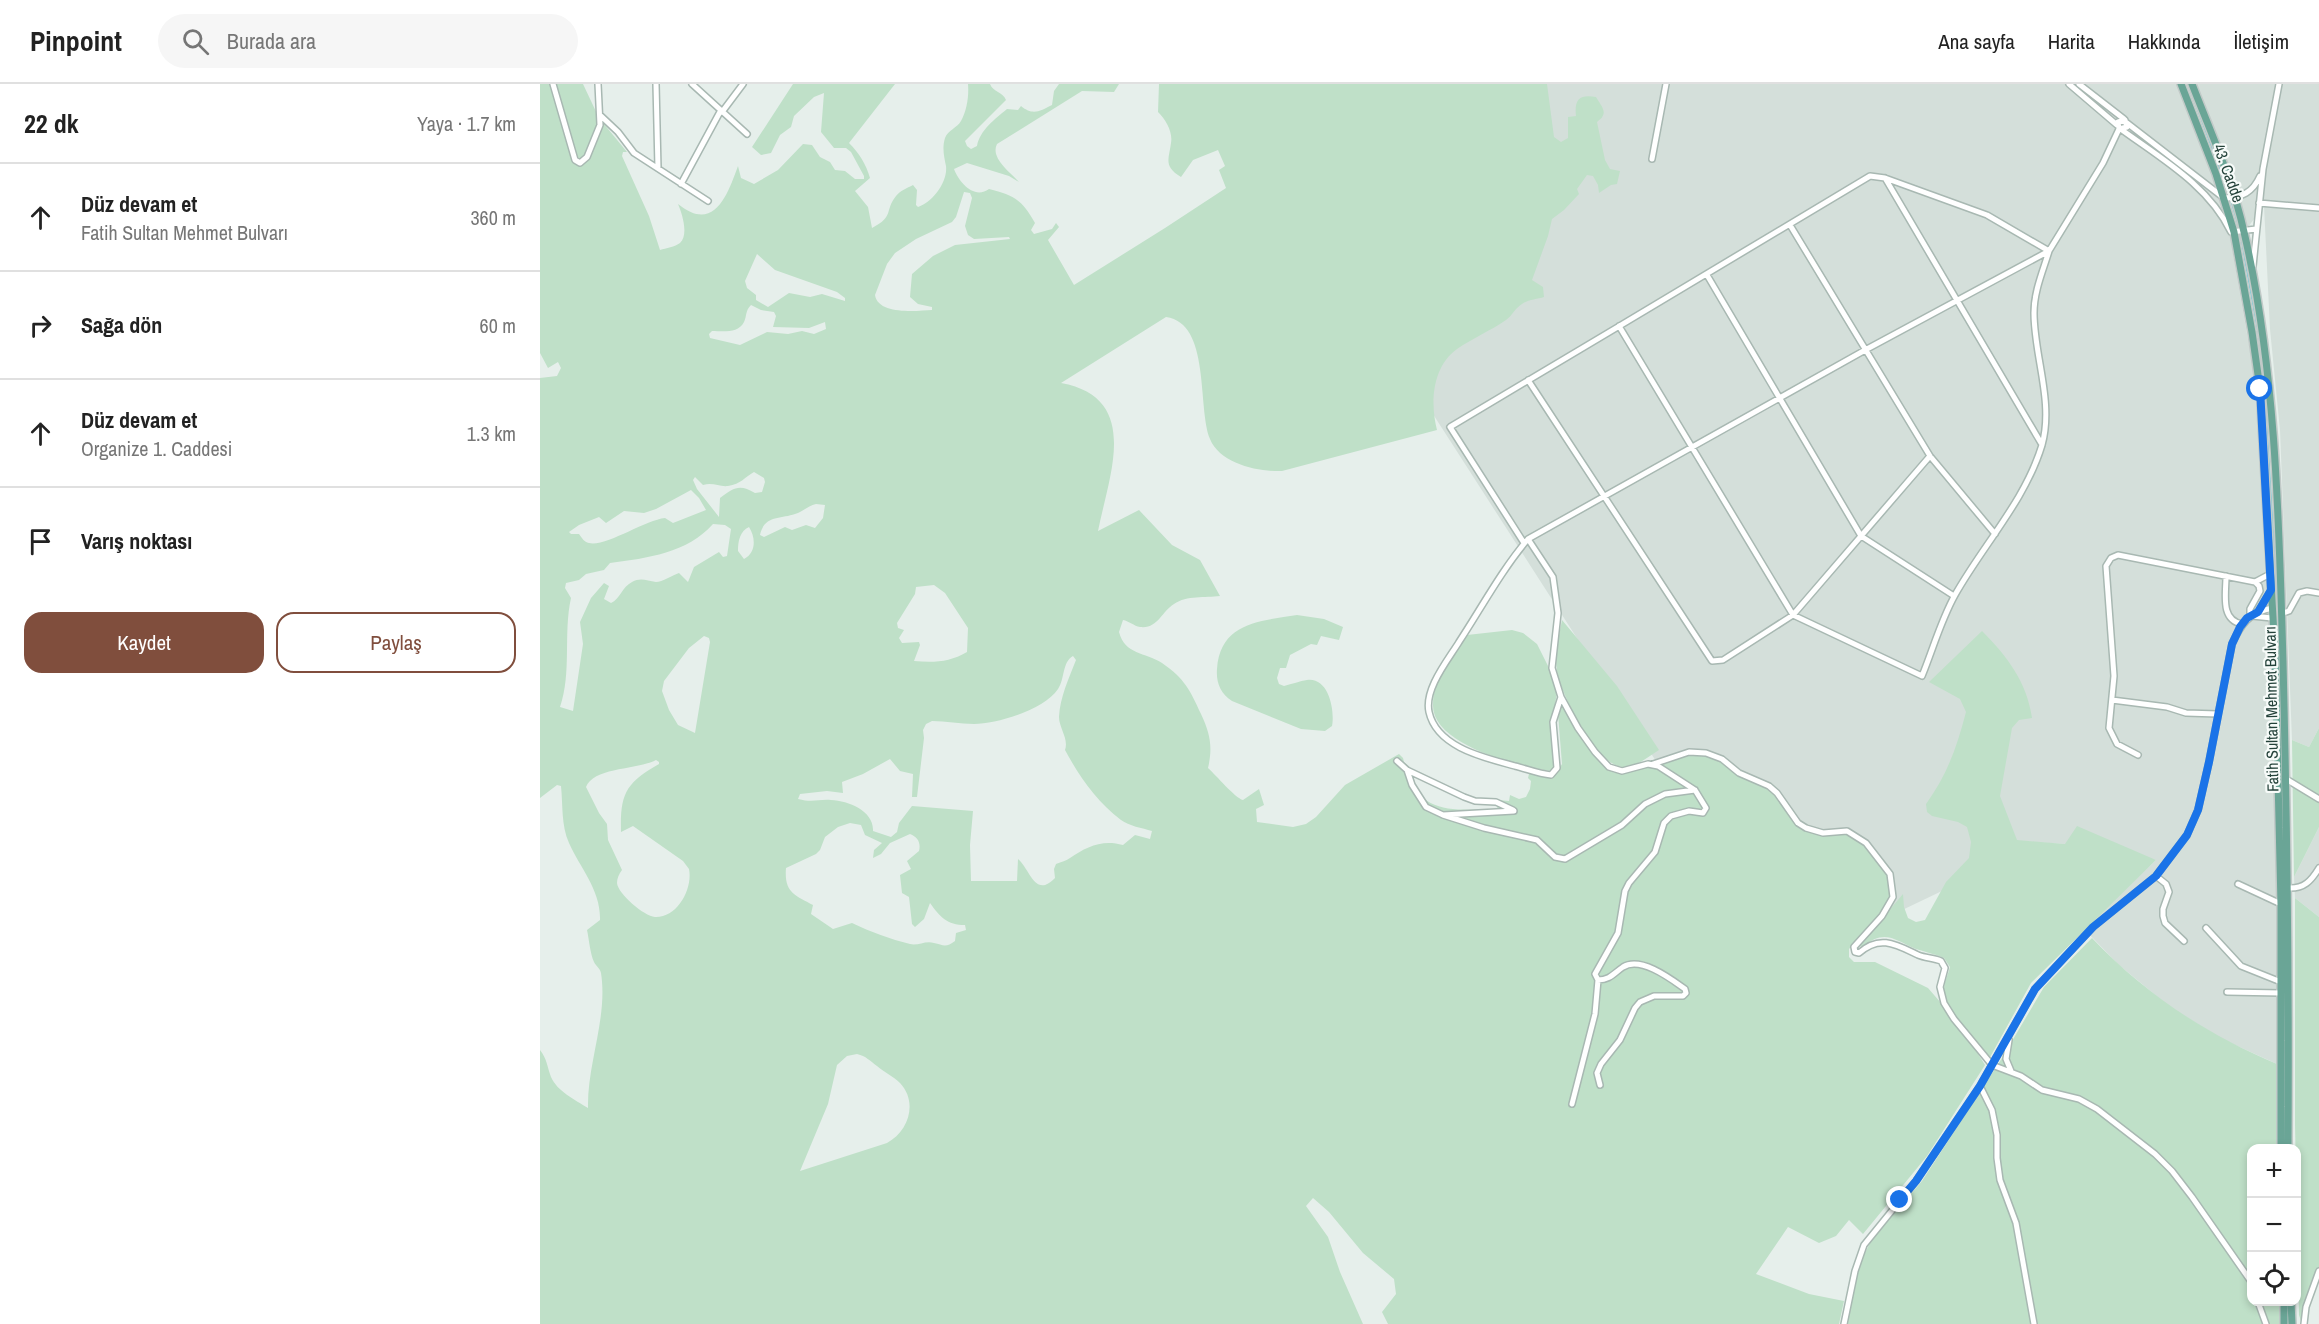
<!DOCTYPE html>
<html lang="tr">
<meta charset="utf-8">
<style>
body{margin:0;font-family:"Archivo Narrow",sans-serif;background:#f6f6f6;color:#222}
.controls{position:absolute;right:18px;bottom:18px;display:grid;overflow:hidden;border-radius:12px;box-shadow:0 3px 9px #0003}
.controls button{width:54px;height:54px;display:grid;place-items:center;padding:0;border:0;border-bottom:2px solid #e0e0e0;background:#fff;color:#222;font:30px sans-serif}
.stop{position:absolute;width:18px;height:18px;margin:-14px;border:4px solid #1a73e8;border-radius:50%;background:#fff}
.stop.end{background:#1a73e8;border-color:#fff;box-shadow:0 2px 6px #0008}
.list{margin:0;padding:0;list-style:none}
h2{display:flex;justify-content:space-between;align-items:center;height:78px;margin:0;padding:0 24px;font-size:26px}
h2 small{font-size:20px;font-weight:400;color:#767676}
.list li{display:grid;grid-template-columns:39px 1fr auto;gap:18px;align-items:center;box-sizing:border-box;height:108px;padding:0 24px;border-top:2px solid #e0e0e0}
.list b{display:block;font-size:22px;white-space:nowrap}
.list p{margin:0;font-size:20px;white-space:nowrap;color:#767676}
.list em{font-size:20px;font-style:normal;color:#767676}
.actions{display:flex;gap:12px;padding:18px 24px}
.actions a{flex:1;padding:14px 0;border:2px solid #804e3d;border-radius:18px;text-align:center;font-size:21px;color:#804e3d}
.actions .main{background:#804e3d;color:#fff}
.icon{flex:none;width:33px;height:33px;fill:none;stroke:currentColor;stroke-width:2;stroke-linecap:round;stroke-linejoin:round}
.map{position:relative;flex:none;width:1779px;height:1240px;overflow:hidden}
header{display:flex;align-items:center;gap:36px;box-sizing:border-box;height:84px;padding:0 30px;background:#fff;border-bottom:2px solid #e0e0e0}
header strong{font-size:28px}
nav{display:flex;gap:33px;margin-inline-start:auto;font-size:21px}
.search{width:420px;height:54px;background:#f6f6f6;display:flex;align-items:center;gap:15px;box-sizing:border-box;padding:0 21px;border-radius:33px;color:#767676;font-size:22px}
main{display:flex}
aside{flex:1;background:#fff}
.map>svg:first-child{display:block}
.built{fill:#d4dfda}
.green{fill:#bfe0c8;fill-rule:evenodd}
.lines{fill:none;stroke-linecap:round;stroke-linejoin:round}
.stream{stroke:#8ec9d4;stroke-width:1.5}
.minor-casing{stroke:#a8b8b2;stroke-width:8}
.major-casing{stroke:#c2cac8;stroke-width:10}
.minor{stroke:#fff;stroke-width:5}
.major{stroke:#6aa596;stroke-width:7}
.route{stroke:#1a73e8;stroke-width:8}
.labels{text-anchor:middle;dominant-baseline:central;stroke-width:4.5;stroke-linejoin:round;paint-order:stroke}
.street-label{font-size:16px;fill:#24423a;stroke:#f7fbf9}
</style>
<header>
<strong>Pinpoint</strong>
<div class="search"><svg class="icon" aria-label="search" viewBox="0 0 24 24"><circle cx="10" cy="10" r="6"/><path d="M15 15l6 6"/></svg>Burada ara</div>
<nav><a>Ana sayfa</a><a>Harita</a><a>Hakkında</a><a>İletişim</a></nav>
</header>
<main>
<aside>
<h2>22 dk<small>Yaya · 1.7 km</small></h2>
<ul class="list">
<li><svg class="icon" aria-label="ahead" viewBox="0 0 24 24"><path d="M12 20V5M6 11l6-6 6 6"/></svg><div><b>Düz devam et</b><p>Fatih Sultan Mehmet Bulvarı</p></div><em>360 m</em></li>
<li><svg class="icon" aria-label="right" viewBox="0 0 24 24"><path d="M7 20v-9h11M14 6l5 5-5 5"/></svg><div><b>Sağa dön</b></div><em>60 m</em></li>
<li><svg class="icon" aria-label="ahead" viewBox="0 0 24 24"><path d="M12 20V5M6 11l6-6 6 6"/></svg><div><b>Düz devam et</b><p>Organize 1. Caddesi</p></div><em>1.3 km</em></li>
<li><svg class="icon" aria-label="arrive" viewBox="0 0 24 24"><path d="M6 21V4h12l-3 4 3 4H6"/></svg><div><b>Varış noktası</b></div></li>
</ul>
<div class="actions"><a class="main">Kaydet</a><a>Paylaş</a></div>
</aside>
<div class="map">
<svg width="1779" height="1240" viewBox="0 0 1779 1240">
<rect width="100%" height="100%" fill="#e6efeb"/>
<path class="built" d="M843,0h936v644l-10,19 -17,-7 -12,-310 -10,-101 -6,-123 -32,42 21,120 11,142 8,143 5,198v213l-55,-25 -52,-32 -51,-42 -35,-36 72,-69 -91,-16 -48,-3 -31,29 -199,95 -428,-666z
M1779,743v90l-24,-19 -1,-21z"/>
<path class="green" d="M0,0h43l16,34 28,34h-4l-1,4 27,60 11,34c6,-2 15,-3 20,-7 9,-8 2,-30 -2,-39 37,30 50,-11 60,-38l3,12 13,6 24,-14 25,-26 9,1 8,12 10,5 5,8 10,1 10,8h9v-3l-13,-24 -5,-4h-12l-13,-16 3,-39 -10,4 -20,19 -3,11 -11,8 -9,18 -10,2 -9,-8 41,-63h102l-46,59c10,10 17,21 21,35l-15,13 13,16 4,21c23,-12 12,-17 24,-32 4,-5 11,-8 17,-11l4,5 -1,15 2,2c14,-4 30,-25 28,-41 -2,-10 -4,-18 -1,-28 3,-8 12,-10 16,-17 6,-11 8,-25 7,-37h22c3,8 13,8 16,16l-41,41 2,5 4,3 6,-3c3,-16 18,-27 30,-37l11,1 3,-4c12,10 19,5 31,-1l2,-14 5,-7h60l-5,8 -32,-1 -85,53c-7,14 13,28 22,38l-10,-6 -42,-13 -13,6c5,13 20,31 35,20 25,6 33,11 46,34l-4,7 3,4 18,-5 4,-6 3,4 -11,13 26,45 91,-57 61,-40 -7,-18 6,-4 -7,-16 -25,10 -12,17c-18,-11 -12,-18 -10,-34 2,-11 -5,-23 -13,-31l1,-28h388l7,53 7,5 7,-4v-21l8,-1c-2,-17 4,-22 20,-19 5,9 14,16 1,25l8,38 5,9 10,2 -3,13 -6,1 -12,8 -1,-8 -5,-9 -6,-1 -10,14 2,5 -15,16 -12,9 -4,17 -16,44 11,7 1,10c-7,2 -17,3 -22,7 -7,4 -10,12 -16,16 -16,11 -33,18 -49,29 -25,18 -27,54 -20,81l-155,41c-23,1 -62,-7 -72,-32 -13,-32 1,-116 -44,-122l-105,66c81,15 48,92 37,148l41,-21 33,35 28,15 20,36c-15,2 -33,-1 -46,8 -13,8 -16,25 -34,23 -6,-1 -11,-6 -17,-7l-4,12c6,23 26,20 43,31 23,16 28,27 39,51 9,19 12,33 7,54 8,7 27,30 35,32l16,-11 5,16 -8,4 1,13 36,5 13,-3 10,-7 29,-32 54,-31 4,4 1,4 9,8c1,48 52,39 84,39l1,-9 11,1 1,-6 9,4 7,-2 4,-8 1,-8 -3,-3 2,-8 25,5 7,-11 -4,-50 1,-6 3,-2 37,54 13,12 11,2 63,-19 24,2 15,7 18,14 28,13 29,37 5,2c14,1 33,0 46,6 21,10 49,44 37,67 -6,15 -27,34 -39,46v8l5,5h21l53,26 13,15 13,21 21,25 10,16 -58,91 -64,78 -14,-14 -13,16 -17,7 -31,-16 -32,47 53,20 35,7 -5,23h-451l-6,-12 14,-18 -2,-15 -31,-26 -34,-41 -16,-14 -7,8 22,31 12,35 23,52h-823v-274c7,9 7,16 11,27 6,14 24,23 37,31 -1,-45 20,-90 13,-135 -1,-5 -5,-7 -7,-11 -4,-9 -5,-23 -7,-32l13,-10c1,-30 -20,-52 -31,-77 -8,-18 -6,-38 -8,-57l-4,-1 -17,13v-420l17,-2 4,-8 -3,-6 -10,6 -8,-15zM424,108l6,1 2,5 -7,28 3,9 6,4 35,-2 1,2 -55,6 -22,11 -21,18 -2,23 8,7 14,3v3c-16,1 -54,5 -57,-15l12,-31 8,-11 21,-14 36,-17 4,-5zM217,170l18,16 62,22 8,6v3l-23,-7 -12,3 -21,-4 -21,14 -12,-7v-5l-9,-7 -2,-7zM211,221l10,5 13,2 2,4 -3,11 36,1 16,-6 1,7 -12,5 -12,-3 -14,3 -21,-2 -27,13 -30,-7 -1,-4 3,-3c10,0 26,3 32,-9 3,-6 1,-11 7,-17zM214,388l10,6 1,4 -3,10 -7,1c-15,-9 -21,-6 -35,5l-1,19 -22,-28 -4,-9 2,-3 8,8c10,-3 16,2 25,1 13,-2 17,-9 26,-14zM151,406l8,8 7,12 -33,13 -8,-5c-20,2 -59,29 -76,25 -5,-1 -7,-5 -10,-9h-8l-2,-2 10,-7 20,-8 7,6 18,-12 20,2 12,-4zM276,420l9,1 -2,13 -8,10 -9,-3 -14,5 -7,-3 -21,10 -4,-2c4,-20 21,-16 35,-21 7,-2 13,-8 21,-10zM173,440l12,1 6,4 -4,27 -4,1 -4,-5 -25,15 -6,15 -9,-9c-6,2 -17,9 -23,9 -9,-1 -15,-5 -24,0 -10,5 -12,17 -21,21l-7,-4 5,-13 -5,-3 -13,15 -11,24 3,22 -10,67 -13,-4c12,-35 3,-73 11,-109l-6,-10 1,-5 13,-3 7,-6 18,-4 6,-7c38,-5 77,-10 103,-39zM209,443c7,11 7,26 -5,32l-6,-8c0,-10 2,-20 11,-24zM394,501l11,8 23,35 -1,24c-17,10 -33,11 -53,9l6,-16 -1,-3 -17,1 -3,-5 5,-8 -6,-2 -1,-5 18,-29 1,-7zM164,552l5,2 1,4 -15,91 -17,-8 -9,-15 -7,-19 2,-10 25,-33zM533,572l3,4c-7,18 -16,37 -17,57 0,11 10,22 6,33 14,26 32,52 56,70 8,6 21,8 31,11l-2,8 -15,-4 -12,10c-21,-6 -37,2 -53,13 -4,3 -10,4 -14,6l-2,5 1,9c-20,21 -25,-9 -37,-19l-1,22h-46l-1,-36 3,-34 -61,-5 -13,17 -2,9 -6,5 -18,-6c1,-20 -24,-30 -42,-31 -13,-1 -18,3 -33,-1l2,-5 27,-3 16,2 -1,-11 21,-8 27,-15 10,12 13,3 -1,23h5l7,-59 -1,-8 3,-6 6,-3c14,0 28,3 42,3 24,0 71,-15 84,-35 7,-10 4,-27 15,-33zM116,676l3,2v2c-33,19 -39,29 -38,68l12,-6 50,35 6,8c4,20 -12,49 -34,48 -11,-1 -37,-23 -38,-34 0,-5 2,-9 5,-13l-14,-30 -1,-16 -8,-11 -13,-26c8,-20 51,-17 70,-27zM310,739l11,2 4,10 17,8 -8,7 -1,8 8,-4 9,-11 20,-9c8,3 11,9 9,17l-12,10 4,8 -11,6 2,18 7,4 3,27 3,3 9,-8 6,-16c10,14 17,22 35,22l1,5 -10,3 -1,8c-9,7 -12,4 -21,2 -8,-3 -16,3 -24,1 -20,-5 -39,-12 -58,-21l-19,6 -22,-15 2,-9c-18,-10 -29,-12 -27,-37l30,-14 4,-4 5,-13 13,-10zM317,970c9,2 13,7 20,12 7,6 16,10 23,17 18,19 9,48 -13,60l-87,28 28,-67 9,-39 10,-9z
M757,531l27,4 19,8 -4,13 -18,-4 -4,9 -6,-1 -21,11 -4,13h-6l-3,10 2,6 5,2c8,-2 16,-5 23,-6 22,-3 28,31 25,46l-7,5 -24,-2 -69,-28c-12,-8 -16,-19 -15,-32 3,-47 44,-48 80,-54z
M1022,536l55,66 42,64c-11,7 -24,18 -37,17 -24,-1 -62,-74 -65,-96 -3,-17 2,-35 5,-51z
M972,546l11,3 14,11 11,22 9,26 -5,32 3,42 -4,5c-30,-4 -119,-26 -118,-66 0,-26 20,-50 34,-70z
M1442,547c25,25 45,51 50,87l-13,2 -7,8 -12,68 17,44 48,4 12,-18 79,34 -125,123 -42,76c-15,-19 -43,-42 -45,-69 0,-8 4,-15 6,-23l-6,-9c-9,-4 -19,-6 -28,-9 -21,-9 -32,-21 -53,-2l-4,-1 44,-52 1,13 4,11 8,4 9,-2 21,-38 23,-24 2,-16 -4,-15 -9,-5 -26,-6 -5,-4 -1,-8c21,-29 31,-57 40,-92l-6,-13 -31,-17z
M1779,644v99l-25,50 -2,-137 17,7z
M1755,814l24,19v361l-17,46 -3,-9 -4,-190z
M1552,854c53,56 114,96 185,126l-1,84h-24v154h28l1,22h-433l3,-28 9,-33 11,-22 51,-60 80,-123 42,-71z"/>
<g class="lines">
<path class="stream" d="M1648,0l42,112
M1691,117l8,27
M1700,149l22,122
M1724,294l12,199"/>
<g class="minor-casing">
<path id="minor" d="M13,0l22,76 5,3 7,-6 13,-32 -2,-41
M116,0l2,84
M152,0l55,50
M1529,0l48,41
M1539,0l45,35
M182,28l21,-28
M61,32l17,16 16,21 74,48
M1587,39l97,75c18,0 29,-6 36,-22
M1582,46c40,29 87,56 109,102l25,-3
M1112,75l14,-75
M1345,94l156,265
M141,100l40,-74
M1719,119l60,5
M1250,141l140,231 65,78
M1713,182l10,-97 16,-85
M1167,191l154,261 93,60
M988,296l184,281 11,-1 70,-45 137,-159
M988,455l25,38 5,36 -6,55 9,29 17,31 17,24 14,15 13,4 26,-7 10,2 37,24 11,18 -3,5 -14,-2 -18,5 -7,7 -9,29 -26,31 -4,8 -7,42 -23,41 3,6c12,0 16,-7 25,-13 18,-11 48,12 62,22l1,4 -3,3h-29l-14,6 -5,6 -15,32 -19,24 -4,9 3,12
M984,459l-74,-116c140,-84 280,-166 420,-251l15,2 102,37 62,36c-6,20 -15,40 -15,62 0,43 20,89 8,132 -17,56 -59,100 -87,150 -14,25 -22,54 -33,81l-129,-61 -174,-289
M1686,492c0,18 -6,44 16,48
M1718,528l13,-22
M1743,529l6,-2 10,-18 8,-2 12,2
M1710,532v-7l10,-18 -1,-5 -4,-4
M1712,532l20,2
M1021,613l-8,25 4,46 -6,7c-12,-1 -24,-6 -36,-9 -29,-8 -78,-18 -86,-54 -5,-23 19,-52 30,-70 23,-35 42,-71 69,-103l339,-190 182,-98 54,-88 16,-34 -1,-7 7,-2 2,7 -8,2
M1572,616l55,7 19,6 32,1
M1598,671l-21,-11 -8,-16 5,-52 -8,-110 5,-8 7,-3 137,27 15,-8
M857,677l10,9 57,27 11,4 21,1 17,8
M1113,680l36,-12 17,1 16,6 17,14 30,13 8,7 21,30 8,5 17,5 24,-2 19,12 24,31 3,23 -11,19 -28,31 1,5 4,1c21,-19 38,-8 59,2 7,3 16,3 23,6l4,7 -5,19 4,16 10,16 38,46 29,11 21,14 37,9 18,10 58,45 17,17 20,26 60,86
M867,686l5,15 14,22 17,8 71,-4
M1746,695l33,20
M903,731l41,13 53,12 18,17 10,2 57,-34 23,-21 20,-10 30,-4
M1616,792l10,8 3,8 -6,17v7l2,7 19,18
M1698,800l43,20
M1748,804c16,1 23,-7 31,-20
M1666,844l35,38 40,16
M1687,908l54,1
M1469,956l-3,19 5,12
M1440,1002l12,24 5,25v23l3,22 16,43 18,101
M1032,1020l23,-90 3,-34
M1718,1218l8,22
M1304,1240l11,-53 9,-26 52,-64 64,-95 55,-97 58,-62 63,-51 31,-41 11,-25 11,-48 23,-118c9,-20 17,-31 40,-36
M1764,1240l2,-17 13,-36"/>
</g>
<g class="major-casing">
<path id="major" d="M1641,0l35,90 18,58 18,100 8,57 15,264 6,251v244
M1652,0c19,49 41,97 52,148 32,137 35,289 39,430 4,162 6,324 5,486
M1744,1218v22
M1751,1218l1,22"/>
</g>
<use href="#minor" class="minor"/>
<use href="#major" class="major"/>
</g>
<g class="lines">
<path class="route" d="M1360,1116l16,-19 64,-95 55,-97 58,-62 63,-51 31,-41 11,-25 11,-48 23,-118 8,-17 7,-9 11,-6 13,-22 -11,-201"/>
</g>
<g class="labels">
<g class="street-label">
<text transform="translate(1689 89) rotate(70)">43. Cadde</text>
<text transform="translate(1731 625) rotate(-91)">Fatih Sultan Mehmet Bulvarı</text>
</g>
</g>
</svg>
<div class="controls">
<button>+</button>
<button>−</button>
<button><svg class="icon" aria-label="locate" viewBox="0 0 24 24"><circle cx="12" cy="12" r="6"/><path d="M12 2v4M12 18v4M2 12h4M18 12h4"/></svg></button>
</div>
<div class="stop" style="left:1720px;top:305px"></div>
<div class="stop end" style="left:1360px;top:1116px"></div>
</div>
</main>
